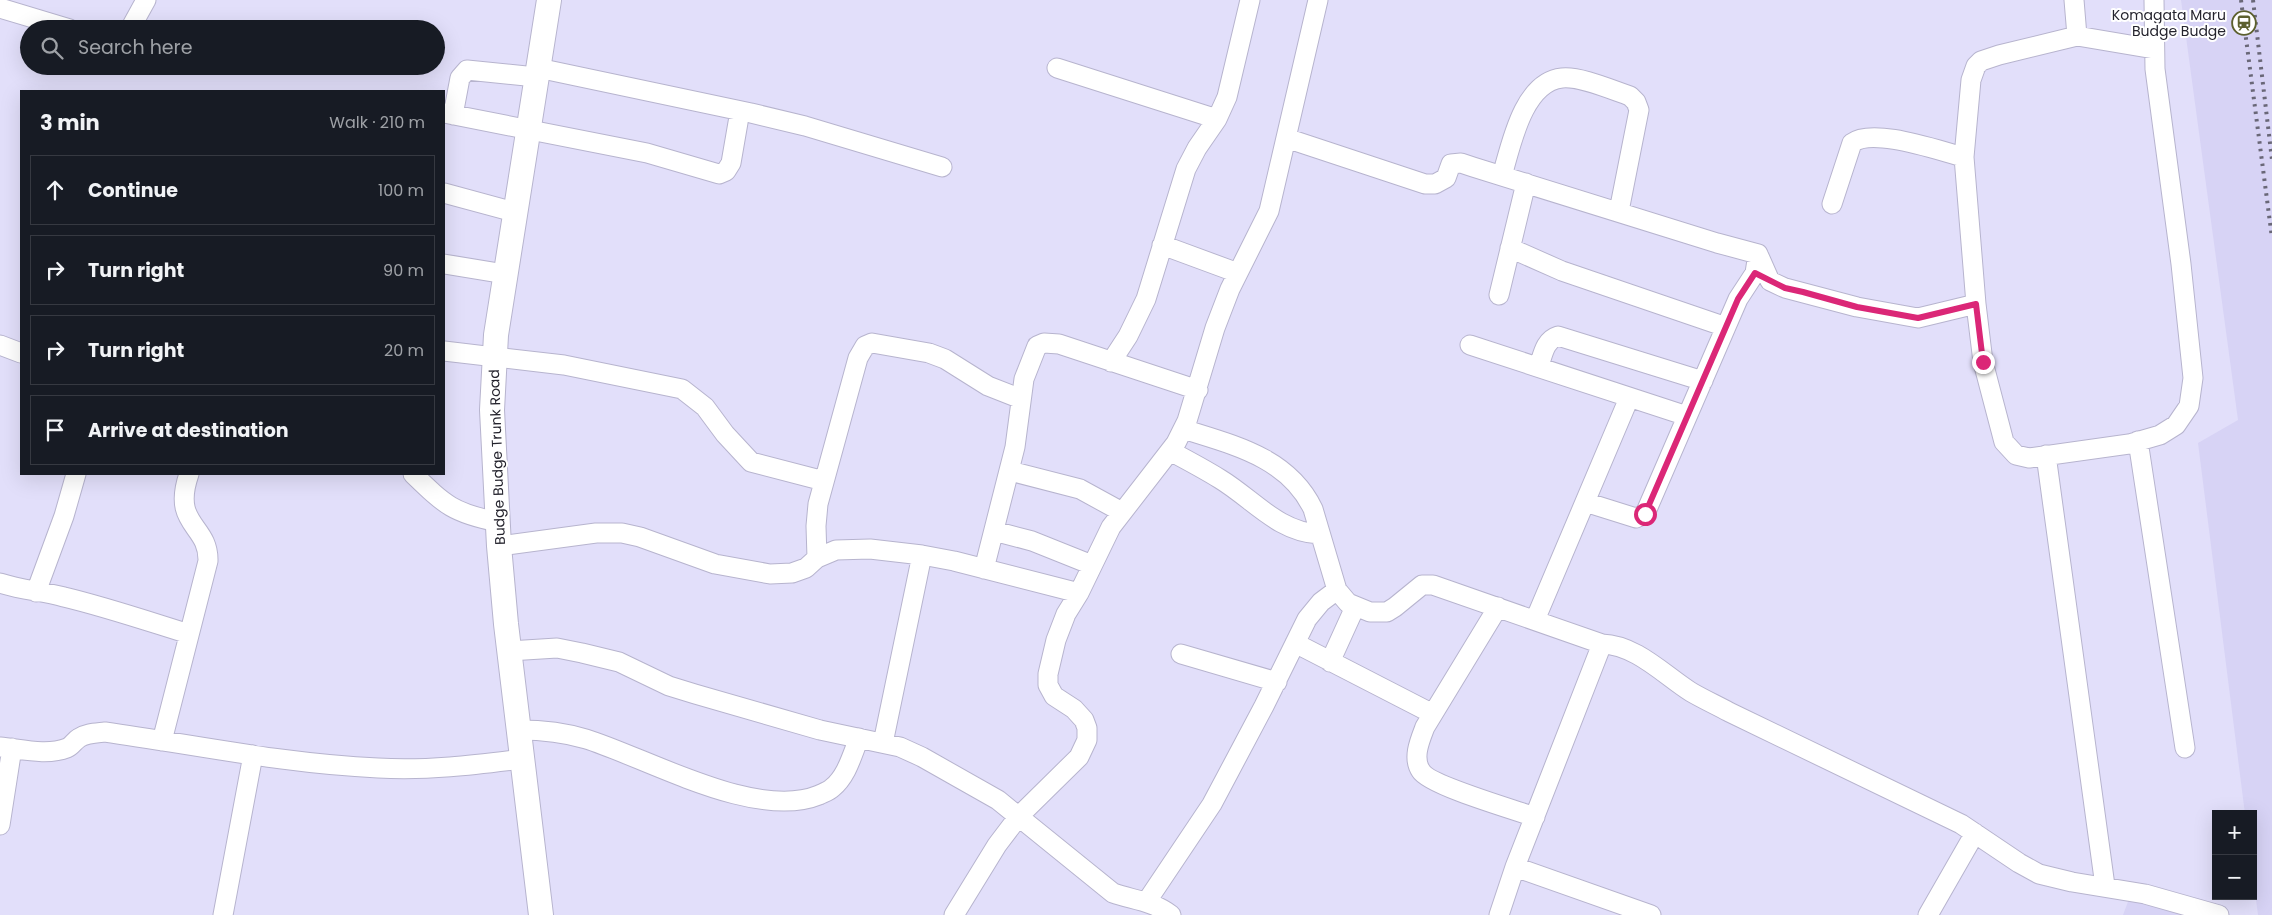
<!DOCTYPE html>
<meta charset="utf-8">
<style>
body{margin:0;font-family:Poppins,sans-serif;background:#20242c;color:#f1f3f6}
.controls{position:absolute;right:15px;bottom:15px;display:grid;overflow:hidden;border-radius:0px;box-shadow:0 5px 20px #0002}
.controls button{width:45px;height:45px;display:grid;place-items:center;padding:0;border:0;border-bottom:1px solid #363941;background:#171b24;color:#f1f3f6;font:25px sans-serif}
.stop{position:absolute;width:15px;height:15px;margin:-11px;border:4px solid #db2777;border-radius:50%;background:#fff}
.stop.end{background:#db2777;border-color:#fff;box-shadow:0 1px 5px #0008}
.list{margin:0;padding:0;list-style:none}
h2{display:flex;justify-content:space-between;align-items:center;height:65px;margin:0;padding:0 20px;font-size:21px}
h2 small{font-size:16px;font-weight:400;color:#9ea1a6}
.list li{display:grid;grid-template-columns:32px 1fr auto;gap:15px;align-items:center;box-sizing:border-box;height:70px;margin:0 10px 10px;padding:0 10px;border:1px solid #363941;border-radius:0px}
.list b{display:block;font-size:19px;white-space:nowrap}
.list em{font-size:16px;font-style:normal;color:#9ea1a6}
.icon{flex:none;width:28px;height:28px;fill:none;stroke:currentColor;stroke-width:2;stroke-linecap:round;stroke-linejoin:round}
.map{position:relative;flex:none;width:2272px;height:915px;overflow:hidden}
.search{position:absolute;background:#171b24;box-shadow:0 5px 20px #0002;left:20px;top:20px;width:425px;height:55px;display:flex;align-items:center;gap:12px;box-sizing:border-box;padding:0 18px;border-radius:28px;color:#9ea1a6;font-size:19px}
.panel{position:absolute;background:#171b24;box-shadow:0 5px 20px #0002;left:20px;top:90px;width:425px;height:385px;border-radius:0px}
.map>svg:first-child{display:block}
.built{fill:#d7d3f5}
.lines{fill:none;stroke-linecap:round;stroke-linejoin:round}
.minor-casing{stroke:#b7b4ce;stroke-width:21}
.major-casing{stroke:#b7b4ce;stroke-width:26}
.minor{stroke:#fff;stroke-width:19}
.major{stroke:#fff;stroke-width:24}
.rail{stroke:#696777;stroke-width:4;stroke-dasharray:2.5 5;stroke-linecap:butt}
.route{stroke:#db2777;stroke-width:6}
.labels{text-anchor:middle;dominant-baseline:central;stroke-width:4;stroke-linejoin:round;paint-order:stroke}
.poi-label{font-size:14px;fill:#24232d;stroke:#fff;text-anchor:end}
.street-label{font-size:14px;fill:#24232d;stroke:#fff}
</style>
<div class="map">
<svg width="2272" height="915" viewBox="0 0 2272 915">
<rect width="100%" height="100%" fill="#e2dffa"/>
<path class="built" d="M2181,0h91v915h-14l-5,-38v-63h-8l-47,-371 40,-23z
M2129,899l58,16h-64z"/>
<g class="lines">
<g class="minor-casing">
<path id="minor" d="M2074,0l3,36
M0,8l70,21
M130,29l16,-29
M538,68l213,45 54,13 137,41
M1057,68l160,51
M444,113l203,40 72,21 7,-3 5,-8 9,-52
M453,115l7,-37 7,-8 69,7
M1286,138l139,46h10l11,-6 5,-14 10,-1 12,4 244,76 41,11 12,27 15,7 72,19 61,11 58,-14 7,58 21,80 12,13 13,3 100,-14 31,-9 16,-10 13,-19 4,-28 -12,-114 -26,-195 -1,-69
M1502,176c9,-31 21,-94 60,-98 18,-2 50,12 68,18l6,6 3,8 -20,101
M444,193l70,19
M1832,204l20,-61c21,-16 87,8 112,14
M1162,245l76,28
M1510,248l52,23 164,56
M444,264l61,10
M1499,295l27,-112
M1976,304l-12,-147 7,-77 5,-14 5,-5 18,-6 78,-19 77,13
M0,345l21,8
M1470,345l217,71
M444,351l120,14 118,24 23,18 20,27 26,28 73,19
M1111,362l17,-26 18,-37 40,-130 11,-21 20,-29 10,-22 23,-97
M1539,366c4,-12 6,-26 19,-30l145,45
M1183,429c50,16 105,28 130,80l24,81 11,13 22,9h17l8,-5 27,-22h11l169,59c34,1 61,30 89,48 12,7 25,13 38,20l232,112 58,39 20,11 33,8 73,12 74,21
M2138,441l47,307
M1170,451c17,9 34,18 50,28 33,20 58,53 99,55
M2046,455l59,431
M1010,471l70,18 42,23
M413,474c32,31 40,39 85,48
M1585,502l51,16 9,-4 93,-215 17,-26 3,-19
M994,531l38,10 60,24
M499,546l97,-13h26l18,4 75,27 55,10 22,-1 14,-5 11,-10 19,-8 34,-1 52,6 32,6 125,32
M817,558l-1,-32 2,-22 40,-146 7,-12 7,-3 57,10 16,6 43,27 33,13
M984,569l31,-122 9,-68 13,-33 7,-3 15,1 139,46
M0,583c21,7 42,8 64,14 42,10 83,24 125,37
M36,592l28,-76 12,-42
M1498,607l-73,120c-5,13 -13,31 -4,44 8,14 94,39 114,46
M1535,620l94,-222
M1295,643l138,71
M509,651l48,-3 25,5 37,9 50,24 26,8 125,36 80,17 22,10 76,43 115,93c20,7 40,8 58,22
M1181,654l96,28
M1330,662l25,-55
M519,730c23,0 44,2 67,9 61,19 170,82 233,56 4,-2 10,-4 13,-7 15,-12 20,-33 27,-50
M162,741l46,-180c1,-37 -37,-35 -19,-87
M883,743l39,-188
M0,747c21,2 47,9 67,1 5,-2 7,-7 12,-10 7,-5 17,-5 26,-6 91,13 181,32 273,36 48,3 96,-3 144,-9
M0,825l12,-77
M1515,867l136,48
M1147,901l65,-97 52,-98 43,-87 14,-17 16,-12
M223,915l30,-160
M954,915l43,-70 22,-29 60,-59 8,-17v-12l-3,-8 -10,-11 -20,-13 -6,-11v-11l8,-34 10,-26 13,-21 32,-66 65,-84 11,-22 28,-93 15,-39 39,-78 49,-211
M1499,915l16,-48 87,-223
M1928,915l47,-82"/>
</g>
<g class="major-casing">
<path id="major" d="M541,915l-35,-291 -7,-78 -7,-136 4,-75 53,-335"/>
</g>
<use href="#minor" class="minor"/>
<use href="#major" class="major"/>
<path class="rail" d="M2241,0l31,238
M2253,0l19,160"/>
</g>
<g class="lines">
<path class="route" d="M1645,514l93,-215 17,-26 30,15 18,4 54,15 61,11 58,-14 7,58"/>
</g>
<defs>
<g id="station-ring" transform="scale(1.25)"><circle r="9.5" fill="#fff" stroke="#5c602e" stroke-width="1.5"/><path d="M-3-6H3Q5-6 5-4V2Q5 4 3 4L4.5 6H3L1.5 4h-3L-3 6H-4.5L-3 4Q-5 4-5 2V-4Q-5-6-3-6ZM-3.5-4v3h7v-3ZM-3.5 1v1.5H-2V1ZM2 1v1.5H3.5V1Z" fill="#5c602e"/></g>
</defs>
<g fill-rule="evenodd">
<use href="#station-ring" x="2244" y="23"/>
</g>
<g class="labels">
<g class="poi-label">
<text x="2226" y="15">Komagata Maru<tspan x="2226" dy="16">Budge Budge</tspan></text>
</g>
<g class="street-label">
<text transform="translate(497 457) rotate(-92)">Budge Budge Trunk Road</text>
</g>
</g>
</svg>
<div class="controls">
<button>+</button>
<button>−</button>
</div>
<div class="stop" style="left:1645px;top:514px"></div>
<div class="stop end" style="left:1983px;top:362px"></div>
<div class="search"><svg class="icon" aria-label="search" viewBox="0 0 24 24"><circle cx="10" cy="10" r="6"/><path d="M15 15l6 6"/></svg>Search here</div>
<section class="panel">
<h2>3 min<small>Walk · 210 m</small></h2>
<ul class="list">
<li><svg class="icon" aria-label="ahead" viewBox="0 0 24 24"><path d="M12 20V5M6 11l6-6 6 6"/></svg><div><b>Continue</b></div><em>100 m</em></li>
<li><svg class="icon" aria-label="right" viewBox="0 0 24 24"><path d="M7 20v-9h11M14 6l5 5-5 5"/></svg><div><b>Turn right</b></div><em>90 m</em></li>
<li><svg class="icon" aria-label="right" viewBox="0 0 24 24"><path d="M7 20v-9h11M14 6l5 5-5 5"/></svg><div><b>Turn right</b></div><em>20 m</em></li>
<li><svg class="icon" aria-label="arrive" viewBox="0 0 24 24"><path d="M6 21V4h12l-3 4 3 4H6"/></svg><div><b>Arrive at destination</b></div></li>
</ul>
</section>
</div>
